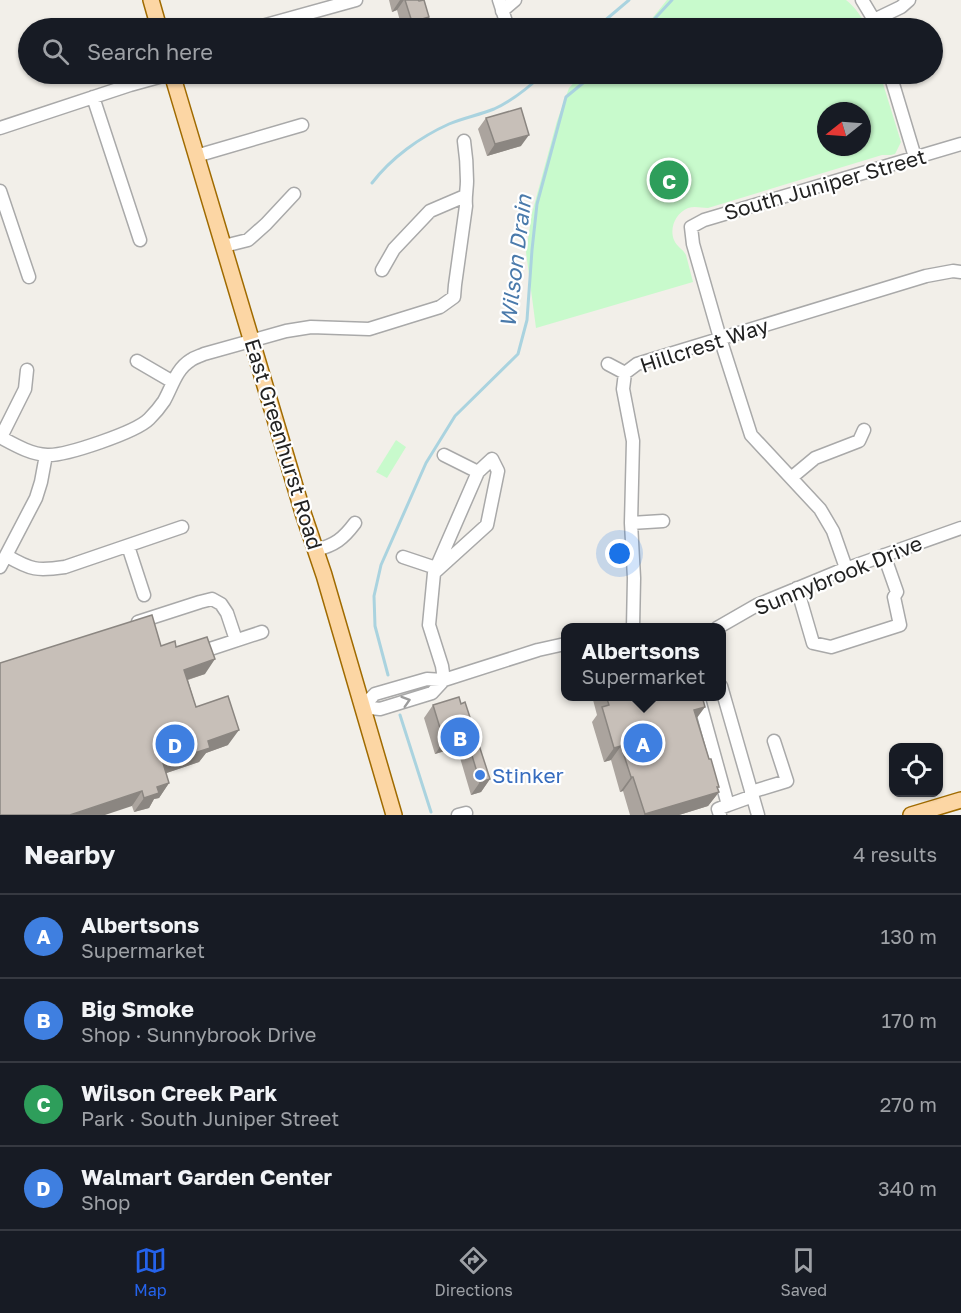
<!DOCTYPE html>
<meta charset="utf-8">
<style>
body{margin:0;font-family:"Golos Text",sans-serif;background:#20242c;color:#f1f3f6}
.controls{position:absolute;right:18px;bottom:18px;display:grid;overflow:hidden;border-radius:12px;box-shadow:0 2px 4px #0004}
.controls button{width:54px;height:54px;display:grid;place-items:center;padding:0;border:0;border-bottom:2px solid #363941;background:#171b24;color:#f1f3f6;font:30px sans-serif}
.compass{position:absolute;left:817px;top:102px;width:54px;height:54px;border-radius:50%;background:#171b24;box-shadow:0 2px 4px #0004;rotate:253deg}
.you{position:absolute;left:620px;top:554px;width:21px;height:21px;margin:-15px;border:4px solid #fff;border-radius:50%;background:#1a73e8;box-shadow:0 0 0 9px #1a73e833}
.badge{display:grid;place-items:center;width:39px;height:39px;border-radius:50%;background:#2563eb;color:#fff;font-size:20px;font-weight:700}
.pin{position:absolute;translate:-50% -50%;border:3px solid #fff;box-shadow:0 2px 6px #0006}
.popup{position:absolute;left:561px;top:623px;width:165px;height:78px;box-sizing:border-box;display:grid;place-content:center;border-radius:12px;background:#171b24;filter:drop-shadow(0 2px 4px #0005);font-size:20px;white-space:nowrap;color:#9ea1a6}
.popup b{font-size:22px;color:#f1f3f6}
.popup::after{content:'';position:absolute;left:50%;top:100%;margin-left:-12px;border:12px solid transparent;border-top-color:#171b24}
.list{margin:0;padding:0;list-style:none}
h2{display:flex;justify-content:space-between;align-items:center;height:78px;margin:0;padding:0 24px;font-size:26px}
h2 small{font-size:20px;font-weight:400;color:#9ea1a6}
.list li{display:grid;grid-template-columns:39px 1fr auto;gap:18px;align-items:center;box-sizing:border-box;height:84px;padding:0 24px;border-top:2px solid #363941}
.list b{display:block;font-size:22px;white-space:nowrap}
.list p{margin:0;font-size:20px;white-space:nowrap;color:#9ea1a6}
.list em{font-size:20px;font-style:normal;color:#9ea1a6}
.icon{flex:none;width:33px;height:33px;fill:none;stroke:currentColor;stroke-width:2;stroke-linecap:round;stroke-linejoin:round}
.map{position:relative;flex:none;width:961px;height:815px;overflow:hidden}
.search{position:absolute;background:#171b24;box-shadow:0 2px 4px #0004;left:18px;right:18px;top:18px;height:66px;display:flex;align-items:center;gap:15px;box-sizing:border-box;padding:0 21px;border-radius:33px;color:#9ea1a6;font-size:22px}
.sheet{height:414px;background:#171b24}
nav{display:flex;justify-content:space-around;align-items:center;box-sizing:border-box;height:84px;border-top:2px solid #363941;background:#171b24;font-size:16px;color:#9ea1a6}
nav a{display:grid;justify-items:center;gap:3px}
nav .on{color:#2563eb}
.map>svg:first-child{display:block}
.park{fill:#c8facc;fill-rule:evenodd}
.lines{fill:none;stroke-linecap:round;stroke-linejoin:round}
.stream{stroke:#aad3df;stroke-width:3}
.minor-casing{stroke:#a9a9a9;stroke-width:15}
.major-casing{stroke:#a06b00;stroke-width:18}
.minor{stroke:#fff;stroke-width:12}
.major{stroke:#fcd6a4;stroke-width:15}
.wall{fill:#aba49e}
.shaded-wall{fill:#8b8681}
.building{fill:#c7bfb8;stroke:#8b8681;stroke-width:1.5}
.oneway{stroke:#9c9c9c}
.shop-dot{fill:#3f7fe0;stroke:#fff;stroke-width:2}
.labels{text-anchor:middle;dominant-baseline:central;stroke-width:4.5;stroke-linejoin:round;paint-order:stroke}
.street-label{font-size:21px;fill:#222;stroke:#fff}
.shop-label{font-size:21px;fill:#366cbe;stroke:#fff;text-anchor:start}
.water-label{font-size:22px;font-style:italic;fill:#4a7aab;stroke:#fff}
</style>
<div class="map">
<svg width="961" height="815" viewBox="0 0 961 815">
<rect width="100%" height="100%" fill="#f2efe9"/>
<path class="park" d="M667,0h179c10,8 16,17 21,28h-227l10,-7z
M582,74h298l21,68 -6,12 -4,1h-9l-174,53c-7,0 -13,-2 -20,0 -12,5 -19,20 -14,32 3,7 9,9 12,15l7,27 -157,46 -10,-76 6,-39 25,-92 12,-33zM826,111h36v36h-36z
M396,440l10,7 -19,31 -11,-6z"/>
<g class="lines">
<path class="stream" d="M596,28l33,-28
M646,28l26,-28
M372,183c19,-25 48,-46 77,-59 14,-6 30,-9 45,-15 18,-8 34,-21 49,-35
M388,675l-13,-49 -1,-30 7,-31 45,-102 29,-47 63,-62 9,-34 5,-70 5,-46 29,-107 28,-23
M400,715l31,97"/>
<g class="minor-casing">
<path id="minor" d="M499,0l9,28
M862,0l12,20 2,8
M502,11l13,-11
M874,20l27,-13 8,-7
M255,28l101,-28
M890,74l25,83
M93,97l47,143
M0,128l130,-43 40,-11
M196,156l106,-31
M0,191l29,86
M224,246l24,-6 18,-16 28,-30
M382,270l12,-21 36,-38 35,-15
M137,361l36,21
M608,364l17,9
M0,437c15,8 30,17 47,18 19,1 89,-23 102,-36 5,-5 11,-12 15,-18 8,-14 12,-32 27,-41 4,-3 9,-4 13,-6l82,-23 25,-4 58,2 71,-22 14,-10 1,-12 11,-79c-1,-9 1,-17 1,-25 0,-13 -1,-27 -3,-40
M1,437l24,-48 2,-19
M444,455l34,17
M791,478l24,-20 44,-17 5,-11
M631,523l32,-2
M128,546l16,49
M316,550c19,-5 27,-11 39,-27
M7,556c24,14 30,15 58,11l117,-40
M403,557l33,11
M0,567l36,-69 5,-16 5,-27
M846,568l-13,-37 -13,-22 -69,-74 -31,-97 -27,-94 -2,-17 13,-7 257,-76
M434,573l53,-48 11,-54 -6,-12 -14,13 -44,101 -5,52 13,41 2,14
M797,588l16,55 18,4 69,-22 -6,-28 3,-5 -13,-37
M138,622l62,-20 12,-3 9,5 6,9 9,27
M633,628l1,-50 -3,-55 2,-82 -10,-52 2,-16 12,-9 289,-88 27,-5 8,1
M717,628l40,-23 80,-33 124,-44
M207,650l55,-18
M721,686l37,129
M698,696l30,109 -10,4 2,6
M362,707l13,-13 52,-15 17,1 94,-30 27,-6
M362,707l18,2 52,-16 12,-13
M751,792l36,-11 -13,-40
M728,805l25,-9
M458,815l8,-2"/>
</g>
<g class="major-casing">
<path id="major" d="M151,0l8,28
M172,74l131,439 21,62 70,240
M911,815l50,-15"/>
</g>
<use href="#minor" class="minor"/>
<use href="#major" class="major"/>
</g>
<path class="wall" d="M389,0h29l11,17 -7,11h-20l-5,-18 -5,2z
M486,118l35,28 -34,10 -9,-27z
M176,647l29,27 -17,6 8,27 32,38 -22,8 -7,9 -33,11 3,10 -10,15 -5,1 -5,9 -15,4 -2,-6z
M592,696h110l-6,22 23,74 -11,14 -29,9h-49l-7,-24 -3,1 -9,-32 -7,2 -12,-40 5,-7z
M461,704l29,75 -9,13 -10,3 -13,-44 -9,3 -1,-4 -13,4 -11,-36 9,-13z"/>
<path class="shaded-wall" d="M400,0h4l-7,10 -5,2z
M429,17l-7,11h-15l5,-6z
M529,135l-8,11 -34,10 8,-12z
M215,659l-10,15 -31,10 10,-14z
M705,707l-11,15v-12z
M239,730l-11,15 -22,8 -7,9 -47,16 11,-15 45,-22z
M457,737l-9,13 -13,4 9,-13z
M467,739l-9,12 -9,3 9,-12z
M621,746l-10,14 -7,2 10,-14z
M631,777h2l-10,14 -3,1z
M490,779l-9,13 -10,3 9,-13z
M169,783l-10,15 -5,1 -5,9 -15,4 10,-14 13,-11z
M719,787l-4,6 4,-1 -11,14 -29,9h-35l1,-1z
M142,791l-10,15 -27,9h-35z"/>
<path class="building" d="M405,0h13l1,1 5,-1 5,17 -17,5z
M521,108l8,27 -34,9 -9,-26z
M152,615l9,31 14,-5 1,6 31,-10 8,22 -31,11 12,37 32,-11 11,34 -31,11 2,7 -47,15 6,20 -12,4 2,6 -15,5 -2,-7 -72,24h-70v-152z
M606,696h96l3,11 -11,3 15,49h2l8,28h-2l2,5 -74,22 -12,-37h-2l-10,-31 -7,2 -12,-41 7,-2z
M459,697l2,7 4,-2 25,77 -10,3 -13,-43 -9,3 -1,-5 -13,4 -11,-36z"/>
<defs><path id="oneway-chevron" d="M-2-3.5L2.5 0L-2 3.5" fill="none" stroke-width="1.6" stroke-linecap="round" stroke-linejoin="round" transform="scale(1.5)"/></defs>
<use class="oneway" href="#oneway-chevron" transform="translate(406 701) rotate(-17)"/>
<circle class="shop-dot" cx="480" cy="775" r="6"/>
<g class="labels">
<g class="street-label">
<text transform="translate(825 184) rotate(-16)">South Juniper Street</text>
<text transform="translate(704 345) rotate(-18)">Hillcrest Way</text>
<text transform="translate(284 444) rotate(73)">East Greenhurst Road</text>
<text transform="translate(838 575) rotate(-22)">Sunnybrook Drive</text>
</g>
<g class="shop-label">
<text x="492" y="775">Stinker</text>
</g>
<g class="water-label">
<text transform="translate(515 261) rotate(-83)">Wilson Drain</text>
</g>
</g>
</svg>
<div class="controls">
<button><svg class="icon" aria-label="locate" viewBox="0 0 24 24"><circle cx="12" cy="12" r="6"/><path d="M12 2v4M12 18v4M2 12h4M18 12h4"/></svg></button>
</div>
<svg class="compass" viewBox="-18 -18 36 36"><path d="M0-13l5 13h-10z" fill="#e53935"/><path d="M0 13l5-13h-10z" fill="#9ea1a6"/></svg>
<div class="you"></div>
<div class="pin badge" style="left:643px;top:743px;background:#3f7fe0">A</div>
<div class="popup"><b>Albertsons</b>Supermarket</div>
<div class="pin badge" style="left:460px;top:737px;background:#3f7fe0">B</div>
<div class="pin badge" style="left:669px;top:180px;background:#2e9e5b">C</div>
<div class="pin badge" style="left:175px;top:744px;background:#3f7fe0">D</div>
<div class="search"><svg class="icon" aria-label="search" viewBox="0 0 24 24"><circle cx="10" cy="10" r="6"/><path d="M15 15l6 6"/></svg>Search here</div>
</div>
<section class="sheet">
<h2>Nearby<small>4 results</small></h2>
<ul class="list">
<li><span class="badge" style="background:#3f7fe0">A</span><div><b>Albertsons</b><p>Supermarket</p></div><em>130 m</em></li>
<li><span class="badge" style="background:#3f7fe0">B</span><div><b>Big Smoke</b><p>Shop · Sunnybrook Drive</p></div><em>170 m</em></li>
<li><span class="badge" style="background:#2e9e5b">C</span><div><b>Wilson Creek Park</b><p>Park · South Juniper Street</p></div><em>270 m</em></li>
<li><span class="badge" style="background:#3f7fe0">D</span><div><b>Walmart Garden Center</b><p>Shop</p></div><em>340 m</em></li>
</ul>
</section>
<nav>
<a class="on"><svg class="icon" aria-label="map" viewBox="0 0 24 24"><path d="M3 6l6-2 6 2 6-2v14l-6 2-6-2-6 2zM9 4v14M15 6v14"/></svg>Map</a>
<a><svg class="icon" aria-label="directions" viewBox="0 0 24 24"><path d="M12 3l9 9-9 9-9-9zM9 14v-3h6M13 9l2 2-2 2"/></svg>Directions</a>
<a><svg class="icon" aria-label="saved" viewBox="0 0 24 24"><path d="M7 4h10v16l-5-4-5 4z"/></svg>Saved</a>
</nav>
